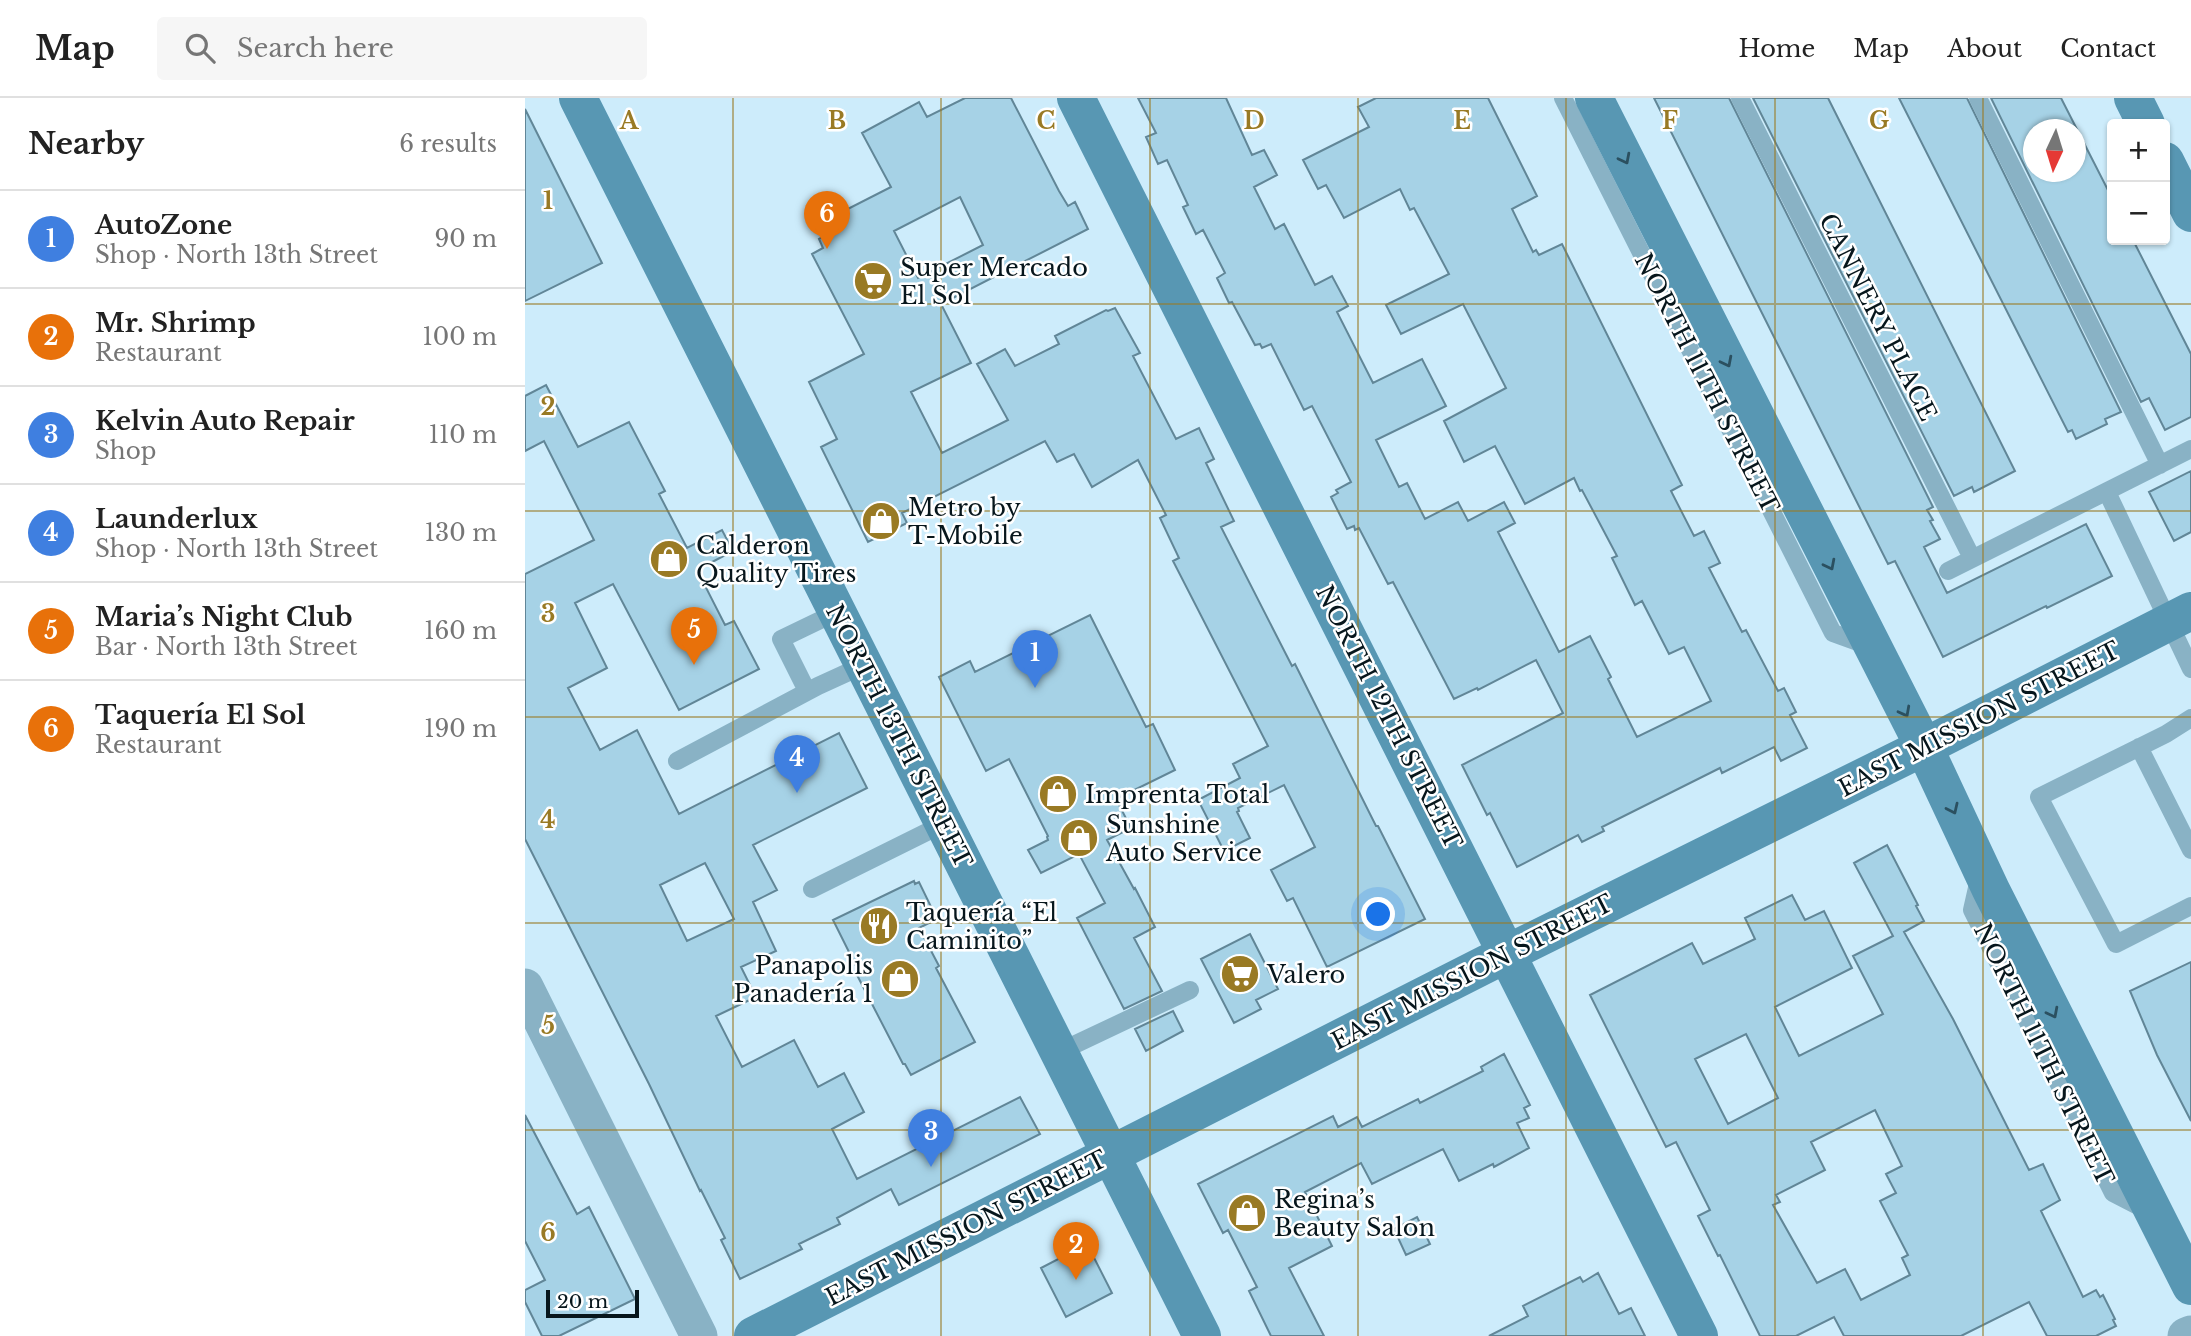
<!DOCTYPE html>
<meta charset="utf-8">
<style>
body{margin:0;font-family:"Libre Baskerville",serif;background:#f6f6f6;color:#222}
.controls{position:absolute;right:21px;top:21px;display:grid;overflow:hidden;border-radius:7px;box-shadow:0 2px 5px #0004}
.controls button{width:63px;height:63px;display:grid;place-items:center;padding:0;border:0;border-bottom:2px solid #e0e0e0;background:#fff;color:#222;font:35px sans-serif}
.compass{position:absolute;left:1498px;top:21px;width:63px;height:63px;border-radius:50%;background:#fff;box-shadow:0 2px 5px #0004;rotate:184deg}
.scale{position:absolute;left:21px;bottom:18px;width:93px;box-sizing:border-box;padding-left:7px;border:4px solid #07161c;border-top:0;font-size:19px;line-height:24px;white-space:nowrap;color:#07161c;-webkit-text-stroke:5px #fff;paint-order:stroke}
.you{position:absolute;left:854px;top:817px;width:24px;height:24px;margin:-18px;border:5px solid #fff;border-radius:50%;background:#1a73e8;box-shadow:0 0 0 10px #1a73e833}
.badge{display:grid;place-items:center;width:46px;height:46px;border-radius:50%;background:#997a24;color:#fff;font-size:23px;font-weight:700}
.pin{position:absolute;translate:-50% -58px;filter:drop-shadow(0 2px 4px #0008)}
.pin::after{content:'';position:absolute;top:37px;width:24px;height:21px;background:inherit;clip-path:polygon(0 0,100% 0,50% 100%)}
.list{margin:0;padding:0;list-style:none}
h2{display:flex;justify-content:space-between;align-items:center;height:91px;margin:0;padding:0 28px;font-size:30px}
h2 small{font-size:23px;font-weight:400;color:#767676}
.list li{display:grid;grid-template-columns:46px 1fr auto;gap:21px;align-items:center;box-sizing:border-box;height:98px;padding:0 28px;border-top:2px solid #e0e0e0}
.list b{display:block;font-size:26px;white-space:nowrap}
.list p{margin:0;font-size:23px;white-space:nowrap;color:#767676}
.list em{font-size:23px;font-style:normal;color:#767676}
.icon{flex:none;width:38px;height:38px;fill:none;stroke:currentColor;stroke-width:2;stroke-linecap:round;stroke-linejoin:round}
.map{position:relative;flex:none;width:1666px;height:1238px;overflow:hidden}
header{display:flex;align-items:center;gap:42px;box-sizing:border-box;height:98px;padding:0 35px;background:#fff;border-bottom:2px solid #e0e0e0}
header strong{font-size:33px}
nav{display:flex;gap:38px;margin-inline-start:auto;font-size:24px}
.search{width:490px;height:63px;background:#f6f6f6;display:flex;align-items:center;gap:18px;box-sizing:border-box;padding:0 24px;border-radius:7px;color:#767676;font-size:26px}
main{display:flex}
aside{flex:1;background:#fff}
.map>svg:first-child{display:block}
.building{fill:#a6d2e6;stroke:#618697;stroke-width:2;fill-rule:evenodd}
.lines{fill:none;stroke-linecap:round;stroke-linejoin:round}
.lane{stroke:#89b2c5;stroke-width:18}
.street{stroke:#89b2c5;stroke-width:37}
.secondary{stroke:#5897b3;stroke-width:38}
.oneway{stroke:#2b5060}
.grid{fill:none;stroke:#997a24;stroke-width:2;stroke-opacity:0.55}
.labels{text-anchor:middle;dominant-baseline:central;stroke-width:5;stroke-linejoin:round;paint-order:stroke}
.poi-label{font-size:24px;fill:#07161c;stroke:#fff;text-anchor:start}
.street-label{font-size:24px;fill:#07161c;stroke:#fff}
.grid-label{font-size:23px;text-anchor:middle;font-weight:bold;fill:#997a24;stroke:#fff;stroke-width:5;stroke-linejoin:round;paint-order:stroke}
</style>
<header>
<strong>Map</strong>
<div class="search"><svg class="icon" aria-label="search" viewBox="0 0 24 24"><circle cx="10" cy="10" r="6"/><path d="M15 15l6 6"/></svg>Search here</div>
<nav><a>Home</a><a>Map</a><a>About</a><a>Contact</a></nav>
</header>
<main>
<aside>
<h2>Nearby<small>6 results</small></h2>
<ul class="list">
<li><span class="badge" style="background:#3f7fe0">1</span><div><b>AutoZone</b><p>Shop · North 13th Street</p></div><em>90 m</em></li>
<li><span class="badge" style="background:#e8710a">2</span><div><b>Mr. Shrimp</b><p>Restaurant</p></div><em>100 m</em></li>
<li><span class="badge" style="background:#3f7fe0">3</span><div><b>Kelvin Auto Repair</b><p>Shop</p></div><em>110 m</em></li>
<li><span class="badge" style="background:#3f7fe0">4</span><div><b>Launderlux</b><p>Shop · North 13th Street</p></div><em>130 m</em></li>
<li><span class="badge" style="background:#e8710a">5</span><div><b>Maria’s Night Club</b><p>Bar · North 13th Street</p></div><em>160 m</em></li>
<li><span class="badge" style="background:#e8710a">6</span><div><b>Taquería El Sol</b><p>Restaurant</p></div><em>190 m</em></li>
</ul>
</aside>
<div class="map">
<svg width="1666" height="1238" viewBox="0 0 1666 1238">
<rect width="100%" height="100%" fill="#cdecfb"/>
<path class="building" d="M440,0h46l48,93 9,15 7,-4 13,27 -147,75 30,59 -60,29 31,61 66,-33 -31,-56 28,-15 10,17 44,-22 -4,-8 51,-26 2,1 7,-3 25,45 -7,3 43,83 23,-11 15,31 -8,4 28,58 -13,6 71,139 3,-2 81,162h2l47,93 -98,48 -34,-69 -6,3 -16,-31 44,-23 -31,-62 -46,23 1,3 -2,1 13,26 -26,13 -26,-51 42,-22 -7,-14 35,-18 -95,-185 6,-3 -19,-40 6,-3 -28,-55 -46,27 -18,-33 -17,8 -12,-21 -143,72 5,10 -39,19 -47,-95 16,-8 -28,-57 55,-28 -52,-100 11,-6 -4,-9 21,-11 -6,-12 57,-29 -29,-54 57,-31 8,15zM435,99l23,48 -65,33 -24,-47z
M613,0h88l26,57 12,-5 13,25 -23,12 21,42 9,-5 31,61 17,-9 16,30 -11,6 36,71 49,-24 24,47 -70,34 23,47 8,-4 18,36 33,-17 10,19 36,-19 11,21 -17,9 61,120 31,-16 21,41 -3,2 29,58 74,-36 -27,-54 -15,7 -27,-53 -7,4 -23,-47 5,-2 -35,-66 -2,1 -6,-13 -49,26 -30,-58 -31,16 -20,-41 62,-33 -43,-84 -62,30 -15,-29 63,-31 -35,-66 -4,2 -10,-21 -56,29 -18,-33 -8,4 -15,-29 66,-33 -11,-20 18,-9h112l49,98 -25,13 21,43 3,-2 3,5 23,-11 120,241 -11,6 23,45 10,-5 16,32 -11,5 33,64 4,-2 32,61 6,-3 12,24 -6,3 17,33 -26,13 -7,-14 -52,26 -2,-5 -118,59 2,4 -22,11 -4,-7 -61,32 -27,-54 -3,2 -25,-50 101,-52 -27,-53 -58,30 -1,-2 -23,11 -61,-117 -5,2 -29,-56 -4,2 -1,-4 -7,3 -16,-32 7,-4 -2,-3 15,-8 -39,-76 -8,4 -33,-66 -9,4 -2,-4 -5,1 -23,-43 -3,1 -12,-25 8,-5 -22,-43 -7,4 -13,-27 5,-2 -21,-45 -9,4 -12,-27 10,-4z
M1129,0h75l204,409 -6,3 6,10 -3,1 10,18 -16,8 23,46 139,-69 26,52 -65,32 -1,-2 -103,51 -48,-96 -7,3z
M1228,0h75l187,373 -41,21 -2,-5 -18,9z
M1374,0h68l154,314 -16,7 2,5 -31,15 -4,-9 -4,2z
M1466,0h70l51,100v42h21l58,114v63l-26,13 -16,-32 -8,4zM1508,32h42v42h-42z
M0,11l77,154 -77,38z
M21,287l32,62 51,-25 36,69 -6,3 28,54 35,-18 11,21 -36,19 28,55 9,-4 25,48 -80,41 -66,-126 -38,19 32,65 -39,20 32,62 37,-20 42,84 160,-81 28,55 -114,57 24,45 -24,12 23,49 -35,16 15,30 -40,19 26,51 52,-27 24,47 26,-14 20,39 -32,17 25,50 163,-82 20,37 -141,71 -8,-16 -54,29 3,6 -41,20 3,5 -62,30 -19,-39 4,-2 -24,-48 -1,1 -51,-107 -124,-245v-265l69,-34 -50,-99 -19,10v-55zM180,765l29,56 -47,22 -27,-56z
M1666,373v61l-17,9 -25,-49z
M565,517l56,112 7,-3 22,46 -59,29 15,29 -24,12 27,49 1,-1 20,39 -21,11 28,53 -38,18 -47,-91 28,-15 -26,-49 -38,19 -13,-23 20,-10 -1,-3 1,-1 -39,-77 -23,12 -47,-94 31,-16 5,11z
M1362,747l31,60 -2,1 8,15 -20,11 49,87 76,151 14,-6 17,36 -19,11 42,86 13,-7 4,7 3,-2 12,24 -2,1 3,6 -20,10h-49l-18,-34 -68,34h-117l-10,-19 -38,19h-36l-40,-81 -2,1 -20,-40 12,-6 -34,-68 -10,5 -76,-152 102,-52 11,21 52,-25 -10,-21 47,-23 13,25 19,-9 28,57 -77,39 24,49 84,-42 -30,-58 40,-20 -39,-73zM1221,936l32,64 -50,26 -33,-65zM1350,1012l27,56 -16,8 10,19 -16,8 28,54 -6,3 8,17 -49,25 -16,-31 -28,14 -44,-78 7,-3 -4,-7 49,-25 -14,-28z
M389,783l1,3 4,-2 18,37 -18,9 20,38 -3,2 39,74 -64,33 -6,-11h-2l-46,-89 3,-1 -27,-54z
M725,836l28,55 -22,11 5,9 -27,14 -33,-64z
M1666,864v159l-34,-66 -27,-64z
M648,913l10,20 -37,20 -11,-22z
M979,956l26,51 -6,3 5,10 -12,5 12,25 -35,19 -1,-3 -34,17 -16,-32 -71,35 -11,-21 -56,29 27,54 -43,22 35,68h-53l-22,-45 8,-4 -29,-57 -5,3 -25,-49 135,-68 5,11 19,-10 5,10 56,-28 2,4 63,-32 -2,-4z
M0,1017l52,99 12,-7 46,92 -76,37h-17l-17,-34v-12l20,-10 -20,-39z
M892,1119l13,27 -24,11 -12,-26z
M562,1146l25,49 -46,24 -25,-49z
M1073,1175l21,41 12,-6 14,28h-156l39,-20 -5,-10 57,-29 3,5z"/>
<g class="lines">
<path class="lane" d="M1038,0l270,535 36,13
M1215,0l232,460
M1453,0l182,367
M1582,394l84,177
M1423,473l243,-122
M282,593l-26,-52 56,-27
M1666,620l-25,16 -127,63 77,147 75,-38
M1614,649l52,103
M152,663l141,-75 46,-21
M1454,781l-7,31 141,283 33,17
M287,791l131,-65
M534,954l131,-62"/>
<path class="street" d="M0,889l174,349
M1661,1238l5,-2"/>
<path class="secondary" d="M53,0l624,1238
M551,0l623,1238
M1069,0l330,649 67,143 200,396
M1608,0l13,26
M1640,63l26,52
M228,1238l755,-383 416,-206 267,-136"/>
</g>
<defs><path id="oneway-chevron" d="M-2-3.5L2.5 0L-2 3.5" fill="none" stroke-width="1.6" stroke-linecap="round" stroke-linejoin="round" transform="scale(1.75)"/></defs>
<g class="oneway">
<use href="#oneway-chevron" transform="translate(1100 61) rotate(63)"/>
<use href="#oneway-chevron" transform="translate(1202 264) rotate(63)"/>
<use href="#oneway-chevron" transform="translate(1305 467) rotate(63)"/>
<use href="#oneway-chevron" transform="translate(1380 614) rotate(62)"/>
<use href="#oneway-chevron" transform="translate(1428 711) rotate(65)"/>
<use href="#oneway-chevron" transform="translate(1528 915) rotate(63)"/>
</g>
<path class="grid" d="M208,0v1238M416,0v1238M625,0v1238M833,0v1238M1041,0v1238M1250,0v1238M1458,0v1238M0,206h1666M0,413h1666M0,619h1666M0,825h1666M0,1032h1666"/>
<defs>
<g id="supermarket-disc" transform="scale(2.0125)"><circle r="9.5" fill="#997a24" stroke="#fff"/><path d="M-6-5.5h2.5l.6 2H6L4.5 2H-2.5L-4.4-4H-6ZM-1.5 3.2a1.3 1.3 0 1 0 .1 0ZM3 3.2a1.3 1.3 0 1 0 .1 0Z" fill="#fff"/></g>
<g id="shop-disc" transform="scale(2.0125)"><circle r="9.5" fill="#997a24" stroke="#fff"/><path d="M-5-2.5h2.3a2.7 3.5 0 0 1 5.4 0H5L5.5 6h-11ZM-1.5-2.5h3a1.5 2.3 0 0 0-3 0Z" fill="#fff"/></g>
<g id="restaurant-disc" transform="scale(2.0125)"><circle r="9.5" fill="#997a24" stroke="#fff"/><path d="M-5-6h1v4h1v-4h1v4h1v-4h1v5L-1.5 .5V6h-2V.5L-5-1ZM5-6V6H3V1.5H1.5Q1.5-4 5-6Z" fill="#fff"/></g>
</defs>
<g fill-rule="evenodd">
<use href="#supermarket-disc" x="348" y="183"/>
<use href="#shop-disc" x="356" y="423"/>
<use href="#shop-disc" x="144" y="461"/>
<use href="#shop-disc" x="533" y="696"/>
<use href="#shop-disc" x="554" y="740"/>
<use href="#restaurant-disc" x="354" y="828"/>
<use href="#supermarket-disc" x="715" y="876"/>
<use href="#shop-disc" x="375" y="881"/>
<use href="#shop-disc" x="722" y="1115"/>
</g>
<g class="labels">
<g class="poi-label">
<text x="375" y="169">Super Mercado<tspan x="375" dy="28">El Sol</tspan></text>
<text x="383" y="409">Metro by<tspan x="383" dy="28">T-Mobile</tspan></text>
<text x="171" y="447">Calderon<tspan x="171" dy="28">Quality Tires</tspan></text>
<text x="560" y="696">Imprenta Total</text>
<text x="581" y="726">Sunshine<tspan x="581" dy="28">Auto Service</tspan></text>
<text x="381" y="814">Taquería “El<tspan x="381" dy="28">Caminito”</tspan></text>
<text x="348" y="867" text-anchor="end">Panapolis<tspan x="348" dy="28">Panadería 1</tspan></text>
<text x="742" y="876">Valero</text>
<text x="749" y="1101">Regina’s<tspan x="749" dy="28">Beauty Salon</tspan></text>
</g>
<g class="street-label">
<text transform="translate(1353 219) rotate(63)">CANNERY PLACE</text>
<text transform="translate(1182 285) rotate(63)">NORTH 11TH STREET</text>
<text transform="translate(864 619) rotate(63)">NORTH 12TH STREET</text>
<text transform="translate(1454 621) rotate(-27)">EAST MISSION STREET</text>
<text transform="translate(374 638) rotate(63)">NORTH 13TH STREET</text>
<text transform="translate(947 874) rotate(-27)">EAST MISSION STREET</text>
<text transform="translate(1519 956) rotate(64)">NORTH 11TH STREET</text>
<text transform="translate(441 1130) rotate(-27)">EAST MISSION STREET</text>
</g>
</g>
<g class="grid-label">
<text x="104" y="31">A</text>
<text x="312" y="31">B</text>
<text x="521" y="31">C</text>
<text x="729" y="31">D</text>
<text x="937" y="31">E</text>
<text x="1145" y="31">F</text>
<text x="1354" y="31">G</text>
<text x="23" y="111">1</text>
<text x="23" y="317">2</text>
<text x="23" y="524">3</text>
<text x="23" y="730">4</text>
<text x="23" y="936">5</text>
<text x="23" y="1143">6</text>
</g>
</svg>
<div class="controls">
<button>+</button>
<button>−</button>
</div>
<svg class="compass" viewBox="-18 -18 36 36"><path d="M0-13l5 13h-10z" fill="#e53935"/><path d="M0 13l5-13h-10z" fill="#767676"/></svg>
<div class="scale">20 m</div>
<div class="you"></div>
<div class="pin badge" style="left:510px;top:590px;background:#3f7fe0">1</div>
<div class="pin badge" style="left:551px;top:1182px;background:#e8710a">2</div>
<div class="pin badge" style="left:406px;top:1069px;background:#3f7fe0">3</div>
<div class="pin badge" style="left:272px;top:695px;background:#3f7fe0">4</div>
<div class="pin badge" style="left:169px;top:567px;background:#e8710a">5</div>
<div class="pin badge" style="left:302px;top:151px;background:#e8710a">6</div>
</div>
</main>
